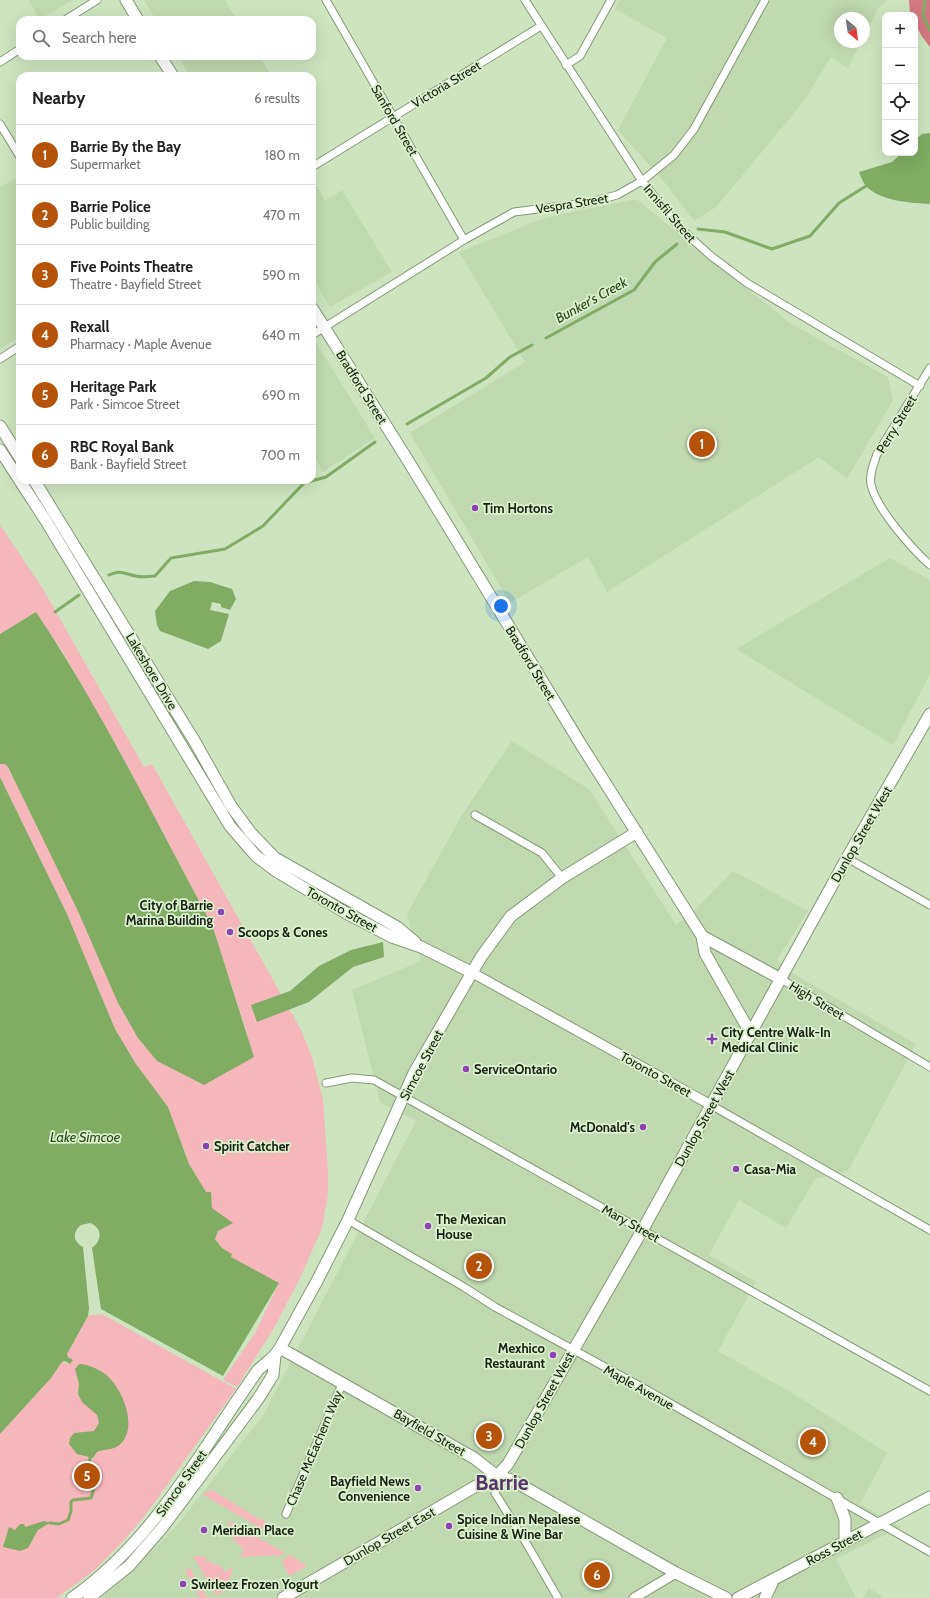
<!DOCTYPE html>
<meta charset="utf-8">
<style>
body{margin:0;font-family:Cabin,sans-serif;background:#f2f2f2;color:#202124}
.controls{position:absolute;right:12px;top:12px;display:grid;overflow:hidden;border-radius:8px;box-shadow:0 4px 16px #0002}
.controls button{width:36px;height:36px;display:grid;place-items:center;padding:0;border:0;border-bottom:1px solid #e0e0e0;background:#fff;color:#202124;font:20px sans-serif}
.compass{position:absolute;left:834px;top:12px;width:36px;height:36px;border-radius:50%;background:#fff;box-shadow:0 4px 16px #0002;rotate:151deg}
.you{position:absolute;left:501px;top:606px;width:14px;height:14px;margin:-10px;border:3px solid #fff;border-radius:50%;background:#1a73e8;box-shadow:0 0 0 6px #1a73e833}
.badge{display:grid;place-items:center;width:26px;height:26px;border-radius:50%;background:#b45309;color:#fff;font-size:13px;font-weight:700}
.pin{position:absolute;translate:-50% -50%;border:2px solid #fff;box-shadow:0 1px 4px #0006}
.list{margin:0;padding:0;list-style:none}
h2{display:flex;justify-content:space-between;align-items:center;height:52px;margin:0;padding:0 16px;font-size:17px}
h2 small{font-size:13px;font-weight:400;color:#757577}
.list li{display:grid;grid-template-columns:26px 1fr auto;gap:12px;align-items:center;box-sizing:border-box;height:60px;padding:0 16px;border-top:1px solid #e0e0e0}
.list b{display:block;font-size:15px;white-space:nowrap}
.list p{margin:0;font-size:13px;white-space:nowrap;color:#757577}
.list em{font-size:13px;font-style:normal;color:#757577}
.icon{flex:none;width:22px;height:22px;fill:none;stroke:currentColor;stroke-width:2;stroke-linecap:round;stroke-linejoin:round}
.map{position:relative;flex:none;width:930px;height:1598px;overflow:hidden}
.search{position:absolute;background:#fff;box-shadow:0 4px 16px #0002;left:16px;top:16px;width:300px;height:44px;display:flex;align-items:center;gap:10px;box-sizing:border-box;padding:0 14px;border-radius:12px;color:#757577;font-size:15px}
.panel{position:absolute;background:#fff;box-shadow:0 4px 16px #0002;left:16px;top:72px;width:300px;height:412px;border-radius:12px}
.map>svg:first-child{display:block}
.built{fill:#c0d9b0}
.green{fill:#f5b7bc}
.forest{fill:#d27983}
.water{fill:#81ac62}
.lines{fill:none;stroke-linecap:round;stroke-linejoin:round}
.stream{stroke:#81ac62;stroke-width:3}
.minor-casing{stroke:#849977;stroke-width:9}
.tertiary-casing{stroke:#849977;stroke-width:11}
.secondary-casing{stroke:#849977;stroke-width:13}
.minor{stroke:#fff;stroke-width:7}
.tertiary{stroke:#fff;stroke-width:9}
.secondary{stroke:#fff;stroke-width:11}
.poi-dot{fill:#8f42b3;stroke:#dbf1cd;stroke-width:1.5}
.labels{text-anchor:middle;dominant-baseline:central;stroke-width:3.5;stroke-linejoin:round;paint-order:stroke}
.street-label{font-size:13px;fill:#182013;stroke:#dbf1cd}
.poi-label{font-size:13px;font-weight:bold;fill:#182013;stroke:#dbf1cd;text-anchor:start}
.water-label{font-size:14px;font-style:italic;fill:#2c4814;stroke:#dbf1cd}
.town-label{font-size:21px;font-weight:bold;fill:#59346c;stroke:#dbf1cd}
</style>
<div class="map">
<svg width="930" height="1598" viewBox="0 0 930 1598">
<rect width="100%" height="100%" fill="#cee4c0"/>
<path class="built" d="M29,0h44l-34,19z
M144,0h81l12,20h-81z
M620,0h268l-9,7 -15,30v-19h-24v24h21l-13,26 -17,-11 -27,44 -88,106 -22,14 -28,-37 -48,-54 49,-92 -52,-29z
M178,56h81l13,20h-82z
M20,176v161l-20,12v-162z
M312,177l13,24 17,-11 50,82 -62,35 -18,-30z
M636,199l155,125 97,53 5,23 -46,79 -28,-22 -212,135 -19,-35 -78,46 -100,-170 115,-71 -66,-110 85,-34z
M312,336l63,102 -52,34 -11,-19z
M890,558l40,22v94l-37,71 -157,-96z
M512,741l77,48 87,136 20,-16 37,-38 75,40 -31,49 22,17 117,67 -68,127 -33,8 -29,49 -47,-28 -30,55 47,27 -38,69 76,43 93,59 -27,51 41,23 -65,32 20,39h-755l37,-33 41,-42 85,-109 152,-293 -36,-19 -28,-112 69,-29 -14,-47 55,-99z
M869,1588l15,10h-21z"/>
<path class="green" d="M0,525l43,64 101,178 8,-3 149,266 11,27 11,43 5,70v25l-6,33 -21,48 -27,52 -37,59 -14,-7 32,-47 24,-50 -49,-26 2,-3 -10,-6 -7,-9 3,-8 14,-8 -20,-15 -1,-15 -5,-1 -17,-28 -21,-57 -32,-43 -21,-35 -48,-115 -67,-137v-13h5l3,3c24,47 47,94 69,141 25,55 41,104 80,153l91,-25 -36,-111 -91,-171 -57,-100 -28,-41 -36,21z
M102,1314l134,75 -92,128 -20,23 -28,29 -39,29h-57v-164l51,-56 11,-16 8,2 -3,-10 21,-38z
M212,1490l49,30 1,-1 6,4 -1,2 8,6 -2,2 -6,-1 -65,-38z
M229,1521l2,1 54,31 -8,4 -3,-2 -34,2 -2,2 6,-8 -3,-1 1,-4 -4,-1 -1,-4h-4v-7h-3z
M290,1555l17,11 -18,10 -7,-16z
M193,1556l13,1v4l7,1v3h7l5,7 8,-6 -5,22 -12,8z
M190,1568l17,30h-7l-15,-28z"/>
<path class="forest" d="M909,0h21v47c-8,-10 -15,-19 -15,-32l-5,-1z"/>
<path class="water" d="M930,133v71c-19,-1 -49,-3 -63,-17 -4,-4 -6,-10 -8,-15l33,-10 10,-9h13v-13l7,-6z
M194,581l16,1 22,7 4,10 -6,11 -9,-3v-3l-9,-2 -2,8 19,4 -8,27 -13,8 -48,-18 -3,-6 -2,-14 15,-20z
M36,612c67,100 119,208 176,313l4,12 38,120 -50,28 -47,-24 -19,-23 -20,-35 -41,-94 -69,-142 -3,-3h-5v-130z
M0,777l67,137 48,115 21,35 32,43 21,57 17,28h5l1,16 21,15 -15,8 -3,8 7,9 10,6 -1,3 48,26 -56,93 -122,-67 -9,-61c10,-7 11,-20 -2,-25l-9,2c-9,7 -8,17 2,22l6,61 -1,8 -21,38 1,3 5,3 -3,4 -5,-3 -3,1 -11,16 -51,56z
M383,942l1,15 -31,10 -44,35 -52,20 -6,-17 39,-14 29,-25 32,-16z
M79,1364c8,0 19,5 25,9 19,14 36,57 14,73 -6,4 -14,3 -21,6l-4,6 -16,-4 -8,-10 1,-6 4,-5 20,-2 5,-8 -2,-8 -15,-13 -4,-8 1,-10 -4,-15z
M44,1521l6,2 -12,7 -10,18 -8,3 -17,-4 6,-20 6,3 5,-6h4l1,3z"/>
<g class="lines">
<path class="stream" d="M925,0l-2,16 7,14
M698,229l27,3 47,17 38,-13 29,-33 27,-17
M546,338l88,-48 21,-28 22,-18
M407,424l79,-46 24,-21 22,-12
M109,575c12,-6 15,-1 27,1 6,2 13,0 19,0l16,-18 54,-9 38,-23 41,-43 22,-6 49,-35
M55,612l24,-17
M50,1523l9,1 9,-4 3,-9v-9l2,-2 18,-2 3,-10 -5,-17 1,-14"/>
<g class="minor-casing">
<path id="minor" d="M326,0l138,240
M525,0l117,181 38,47 31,28 36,27 173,103
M65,20l32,-20
M0,62l20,-13
M566,65l14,-9 31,-56
M0,124l20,33
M312,167l229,-141
M312,335l152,-95 50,-28 73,-9 30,-8 25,-14 32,-26 20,-26 71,-129
M0,359l20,-13
M930,368l-53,86c-3,9 -8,21 -6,30 4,23 41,65 59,81
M475,815l67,38 20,25
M847,858l83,47
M781,979l149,88
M326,1083l26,-5 22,2 556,311
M711,1105l219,125
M348,1220l116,67 31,20 152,83 283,162
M497,1476l-2,17 33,53 30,52
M286,1514l57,-132"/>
</g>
<g class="tertiary-casing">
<path id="tertiary" d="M471,972l240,133
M634,1598l42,-25"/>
</g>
<g class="secondary-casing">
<path id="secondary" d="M126,0l12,20
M160,56l13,20
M312,308l95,151 173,284 122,193 3,17 46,81
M0,426l20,32
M0,450l46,71 184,305 26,30 20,15 70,42 46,24 29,10 50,25
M34,480l161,262 36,64 20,27 24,25 122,69 18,15
M702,936l79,43
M280,1348l194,110 23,18 15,4 164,93 50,25
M837,1498l8,21v22
M72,1598c83,-58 129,-148 186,-228l17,-15 5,-7 37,-67 31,-61 66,-147 67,-116 30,-41 51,-38 75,-46
M89,1598l40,-32 33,-38 96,-129 15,-24 2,-20
M283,1598l193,-112 21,-10 11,-12 135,-235 204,-371 83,-144
M738,1598l192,-101
M765,1598l9,-19"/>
</g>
<use href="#minor" class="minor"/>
<use href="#tertiary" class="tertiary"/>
<use href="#secondary" class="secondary"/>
</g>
<g class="poi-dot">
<circle cx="475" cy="508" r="4"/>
<circle cx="221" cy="912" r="4"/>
<circle cx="230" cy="932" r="4"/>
<path d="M710 1033h4v4h4v4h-4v4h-4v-4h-4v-4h4z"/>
<circle cx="466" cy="1069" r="4"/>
<circle cx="643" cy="1127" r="4"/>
<circle cx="206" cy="1146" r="4"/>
<circle cx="736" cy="1169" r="4"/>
<circle cx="428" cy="1226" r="4"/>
<circle cx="553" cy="1355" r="4"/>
<circle cx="418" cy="1488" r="4"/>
<circle cx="449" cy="1526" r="4"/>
<circle cx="204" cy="1530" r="4"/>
<circle cx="183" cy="1584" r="4"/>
</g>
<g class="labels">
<g class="street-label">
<text transform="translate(446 84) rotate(-31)">Victoria Street</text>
<text transform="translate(395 120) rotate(60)">Sanford Street</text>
<text transform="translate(572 203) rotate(-9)">Vespra Street</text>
<text transform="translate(670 213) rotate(49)">Innisfil Street</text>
<text transform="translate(362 387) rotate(58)">Bradford Street</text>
<text transform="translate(896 424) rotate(-59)">Perry Street</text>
<text transform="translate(531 663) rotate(59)">Bradford Street</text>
<text transform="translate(152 671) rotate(59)">Lakeshore Drive</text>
<text transform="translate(861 834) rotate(-60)">Dunlop Street West</text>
<text transform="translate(342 909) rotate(29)">Toronto Street</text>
<text transform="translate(817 1000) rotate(31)">High Street</text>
<text transform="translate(421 1065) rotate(-62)">Simcoe Street</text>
<text transform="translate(656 1074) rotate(29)">Toronto Street</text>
<text transform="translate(704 1118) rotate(-61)">Dunlop Street West</text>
<text transform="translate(631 1223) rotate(29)">Mary Street</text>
<text transform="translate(639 1387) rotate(29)">Maple Avenue</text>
<text transform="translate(544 1400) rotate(-61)">Dunlop Street West</text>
<text transform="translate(430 1432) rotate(30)">Bayfield Street</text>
<text transform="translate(314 1448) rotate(-67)">Chase McEachern Way</text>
<text transform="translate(181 1483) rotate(-55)">Simcoe Street</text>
<text transform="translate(389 1536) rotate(-30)">Dunlop Street East</text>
<text transform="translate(834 1547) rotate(-28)">Ross Street</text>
</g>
<g class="poi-label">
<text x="483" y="508">Tim Hortons</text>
<text x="213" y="905" text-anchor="end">City of Barrie<tspan x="213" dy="15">Marina Building</tspan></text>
<text x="238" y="932">Scoops &amp; Cones</text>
<text x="721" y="1032">City Centre Walk-In<tspan x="721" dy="15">Medical Clinic</tspan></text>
<text x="474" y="1069">ServiceOntario</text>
<text x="635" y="1127" text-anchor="end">McDonald's</text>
<text x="214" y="1146">Spirit Catcher</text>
<text x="744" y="1169">Casa-Mia</text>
<text x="436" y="1219">The Mexican<tspan x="436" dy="15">House</tspan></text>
<text x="545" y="1348" text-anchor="end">Mexhico<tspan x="545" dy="15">Restaurant</tspan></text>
<text x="410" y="1481" text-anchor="end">Bayfield News<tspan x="410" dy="15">Convenience</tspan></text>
<text x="457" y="1519">Spice Indian Nepalese<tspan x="457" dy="15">Cuisine &amp; Wine Bar</tspan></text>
<text x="212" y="1530">Meridian Place</text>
<text x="191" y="1584">Swirleez Frozen Yogurt</text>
</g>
<g class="water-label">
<text transform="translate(591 300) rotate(-29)">Bunker's Creek</text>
<text x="85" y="1137">Lake Simcoe</text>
</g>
<g class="town-label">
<text x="502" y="1482">Barrie</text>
</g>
</g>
</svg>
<div class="controls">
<button>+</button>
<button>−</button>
<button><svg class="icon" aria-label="locate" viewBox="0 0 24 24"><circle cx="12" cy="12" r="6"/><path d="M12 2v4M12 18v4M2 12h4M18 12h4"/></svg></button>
<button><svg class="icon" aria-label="layers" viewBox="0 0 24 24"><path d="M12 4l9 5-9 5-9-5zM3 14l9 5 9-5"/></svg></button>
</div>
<svg class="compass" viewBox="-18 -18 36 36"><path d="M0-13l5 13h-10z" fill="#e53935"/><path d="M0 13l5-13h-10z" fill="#757577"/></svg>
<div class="you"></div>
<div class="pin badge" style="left:702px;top:444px">1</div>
<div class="pin badge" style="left:479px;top:1266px">2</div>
<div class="pin badge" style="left:489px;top:1436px">3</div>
<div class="pin badge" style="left:813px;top:1442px">4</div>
<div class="pin badge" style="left:87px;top:1476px">5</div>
<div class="pin badge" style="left:597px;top:1575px">6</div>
<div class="search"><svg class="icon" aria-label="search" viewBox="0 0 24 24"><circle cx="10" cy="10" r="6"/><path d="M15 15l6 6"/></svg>Search here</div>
<section class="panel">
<h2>Nearby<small>6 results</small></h2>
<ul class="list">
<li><span class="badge">1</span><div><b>Barrie By the Bay</b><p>Supermarket</p></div><em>180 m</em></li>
<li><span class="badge">2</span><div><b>Barrie Police</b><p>Public building</p></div><em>470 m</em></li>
<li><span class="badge">3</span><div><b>Five Points Theatre</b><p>Theatre · Bayfield Street</p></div><em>590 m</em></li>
<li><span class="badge">4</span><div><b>Rexall</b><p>Pharmacy · Maple Avenue</p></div><em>640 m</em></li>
<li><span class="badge">5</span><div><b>Heritage Park</b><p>Park · Simcoe Street</p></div><em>690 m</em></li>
<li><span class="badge">6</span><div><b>RBC Royal Bank</b><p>Bank · Bayfield Street</p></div><em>700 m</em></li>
</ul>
</section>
</div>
